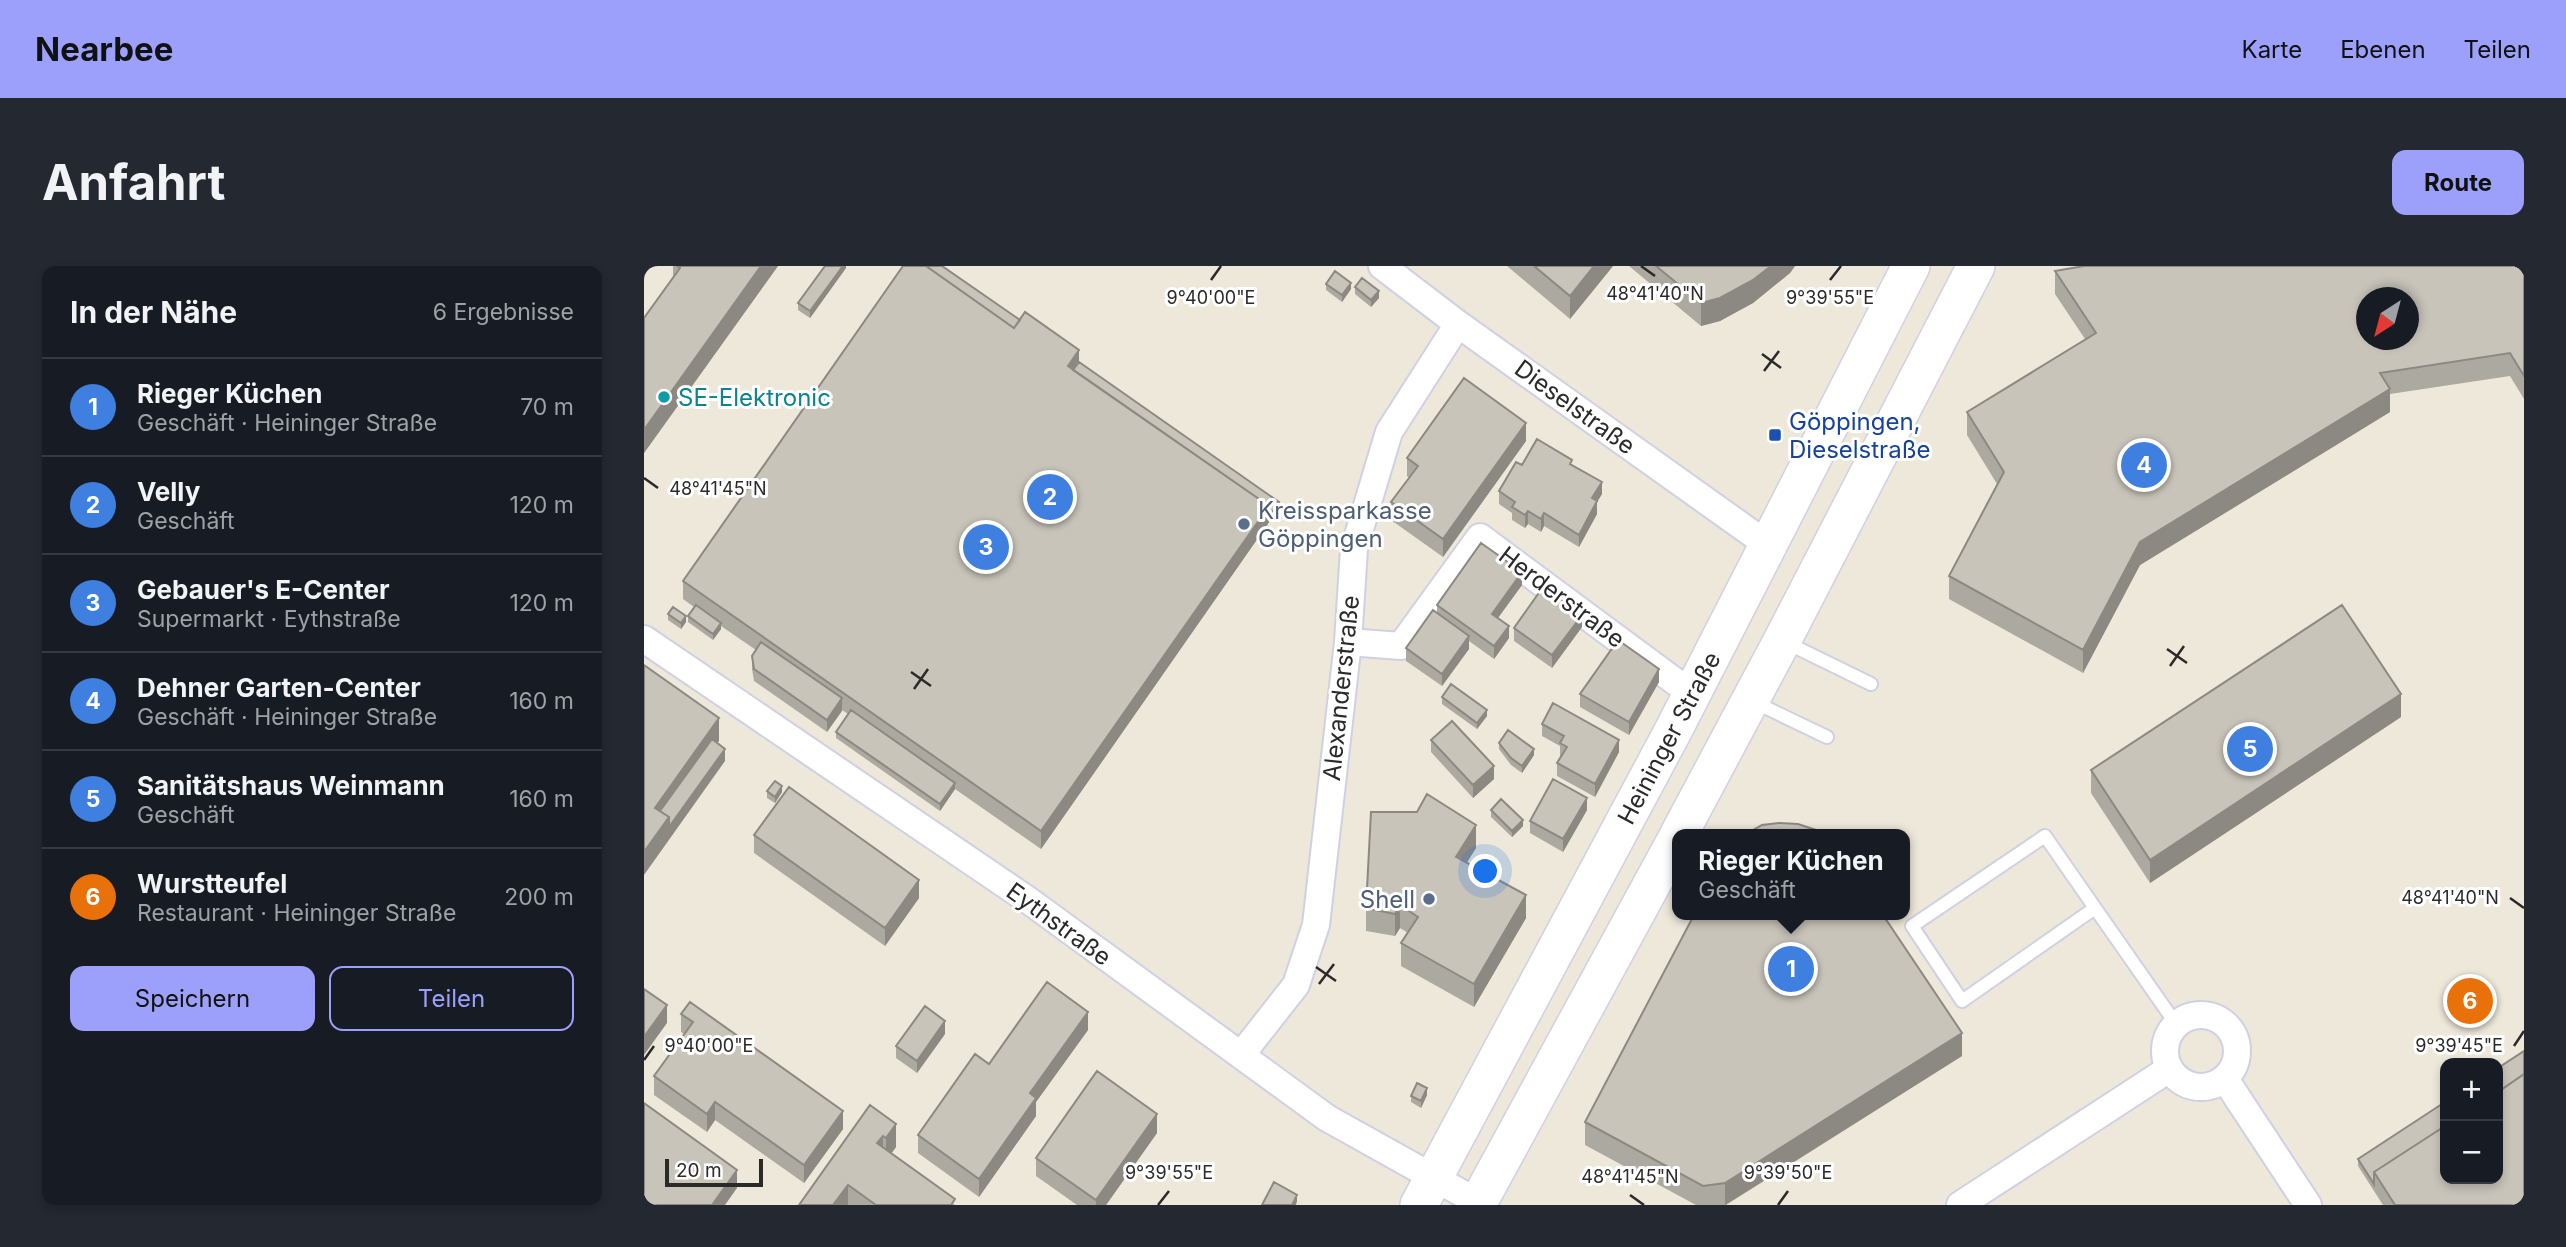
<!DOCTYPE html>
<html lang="de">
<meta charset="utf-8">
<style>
body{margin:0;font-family:Inter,sans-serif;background:#242831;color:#f1f3f6}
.controls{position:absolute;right:21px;bottom:21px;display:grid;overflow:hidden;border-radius:14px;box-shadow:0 4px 10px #0003}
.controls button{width:63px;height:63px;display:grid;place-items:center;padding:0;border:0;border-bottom:2px solid #363941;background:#171b24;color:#f1f3f6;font:35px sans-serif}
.compass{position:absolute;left:1712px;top:21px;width:63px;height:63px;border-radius:50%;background:#171b24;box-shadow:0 4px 10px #0003;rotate:216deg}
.scale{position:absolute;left:21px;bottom:18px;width:98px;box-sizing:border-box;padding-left:7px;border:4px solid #2a2a2a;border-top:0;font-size:19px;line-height:24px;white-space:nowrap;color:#2a2a2a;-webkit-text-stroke:5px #fff;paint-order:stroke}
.you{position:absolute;left:842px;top:606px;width:24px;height:24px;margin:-18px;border:5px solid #fff;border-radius:50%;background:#1a73e8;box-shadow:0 0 0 10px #1a73e833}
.badge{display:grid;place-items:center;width:46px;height:46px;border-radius:50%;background:#9ca0fa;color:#fff;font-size:23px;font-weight:700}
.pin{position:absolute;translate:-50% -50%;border:4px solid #fff;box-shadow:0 2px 7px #0006}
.popup{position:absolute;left:1028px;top:563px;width:238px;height:91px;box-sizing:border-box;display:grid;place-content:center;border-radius:14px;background:#171b24;filter:drop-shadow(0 2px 5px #0005);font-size:23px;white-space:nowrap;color:#9ea1a6}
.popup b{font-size:26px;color:#f1f3f6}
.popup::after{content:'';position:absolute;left:50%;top:100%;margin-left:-14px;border:14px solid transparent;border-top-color:#171b24}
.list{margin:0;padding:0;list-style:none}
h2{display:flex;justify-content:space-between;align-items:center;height:91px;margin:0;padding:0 28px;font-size:30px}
h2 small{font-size:23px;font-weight:400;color:#9ea1a6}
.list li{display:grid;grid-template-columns:46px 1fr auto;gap:21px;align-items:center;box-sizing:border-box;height:98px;padding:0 28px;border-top:2px solid #363941}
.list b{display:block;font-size:26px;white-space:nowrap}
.list p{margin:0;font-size:23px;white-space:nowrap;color:#9ea1a6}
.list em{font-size:23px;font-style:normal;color:#9ea1a6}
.actions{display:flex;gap:14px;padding:21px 28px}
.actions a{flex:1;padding:16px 0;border:2px solid #9ca0fa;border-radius:14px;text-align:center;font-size:24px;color:#9ca0fa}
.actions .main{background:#9ca0fa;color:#111}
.map{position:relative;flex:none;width:1880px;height:939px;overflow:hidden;border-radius:14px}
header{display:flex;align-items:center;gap:42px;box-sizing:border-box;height:98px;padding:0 35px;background:#9ca0fa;color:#111}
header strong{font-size:33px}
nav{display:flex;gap:38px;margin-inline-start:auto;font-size:24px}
.intro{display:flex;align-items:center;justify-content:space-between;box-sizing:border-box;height:168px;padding:0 42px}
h1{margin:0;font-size:49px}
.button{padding:18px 32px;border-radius:14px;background:#9ca0fa;color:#111;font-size:24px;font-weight:700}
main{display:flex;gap:42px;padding:0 42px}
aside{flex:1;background:#171b24;border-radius:14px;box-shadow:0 4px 10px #0003}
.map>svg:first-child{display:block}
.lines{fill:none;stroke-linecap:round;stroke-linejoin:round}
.service-casing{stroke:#d0d0e4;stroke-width:16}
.minor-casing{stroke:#d0d0e4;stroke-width:30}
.secondary-casing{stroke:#d0d0e4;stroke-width:40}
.service{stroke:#fff;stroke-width:12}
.minor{stroke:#fff;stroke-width:26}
.secondary{stroke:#fff;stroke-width:37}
.wall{fill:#aca9a0}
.shaded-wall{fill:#8c8982}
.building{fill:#c8c4ba;stroke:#8c8982;stroke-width:2;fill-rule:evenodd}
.ticks{fill:none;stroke:#2a2a2a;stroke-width:2.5}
.culture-dot{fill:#0f9aa8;stroke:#fff;stroke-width:2.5}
.transit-dot{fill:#1a4fb4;stroke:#fff;stroke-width:2.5}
.service-dot{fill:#5c6f8a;stroke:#fff;stroke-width:2.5}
.labels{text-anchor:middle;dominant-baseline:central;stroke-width:6;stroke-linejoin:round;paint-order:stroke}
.culture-label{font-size:24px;fill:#0d838f;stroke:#fff;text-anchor:start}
.street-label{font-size:24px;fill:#2a2a2a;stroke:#fff}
.transit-label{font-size:24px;fill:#164399;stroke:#fff;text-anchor:start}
.service-label{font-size:24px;fill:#4e5e75;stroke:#fff;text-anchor:start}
.ticks-label{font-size:18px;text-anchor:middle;fill:#2a2a2a;stroke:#fff;stroke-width:6;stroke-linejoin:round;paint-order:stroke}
</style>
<header>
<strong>Nearbee</strong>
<nav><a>Karte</a><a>Ebenen</a><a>Teilen</a></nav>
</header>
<div class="intro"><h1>Anfahrt</h1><a class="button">Route</a></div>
<main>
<aside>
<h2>In der Nähe<small>6 Ergebnisse</small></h2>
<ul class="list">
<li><span class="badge" style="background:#3f7fe0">1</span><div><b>Rieger Küchen</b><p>Geschäft · Heininger Straße</p></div><em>70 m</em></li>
<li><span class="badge" style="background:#3f7fe0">2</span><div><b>Velly</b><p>Geschäft</p></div><em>120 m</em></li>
<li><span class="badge" style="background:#3f7fe0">3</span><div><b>Gebauer's E-Center</b><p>Supermarkt · Eythstraße</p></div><em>120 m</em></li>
<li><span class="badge" style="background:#3f7fe0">4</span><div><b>Dehner Garten-Center</b><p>Geschäft · Heininger Straße</p></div><em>160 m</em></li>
<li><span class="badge" style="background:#3f7fe0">5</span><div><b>Sanitätshaus Weinmann</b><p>Geschäft</p></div><em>160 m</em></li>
<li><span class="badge" style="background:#e8710a">6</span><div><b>Wurstteufel</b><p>Restaurant · Heininger Straße</p></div><em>200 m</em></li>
</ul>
<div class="actions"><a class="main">Speichern</a><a>Teilen</a></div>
</aside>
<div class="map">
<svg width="1880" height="939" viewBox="0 0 1880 939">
<rect width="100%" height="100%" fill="#ede8da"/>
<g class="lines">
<g class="service-casing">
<path id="service" d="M1139,375l88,43
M1110,436l73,35
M1451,642l-50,-72 -133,90 50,75 133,-93 81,116"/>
</g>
<g class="minor-casing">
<path id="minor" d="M738,0l76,58 310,221
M0,373l384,261 299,218 156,87
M704,376l53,4 79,-109 212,157
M1521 785a36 36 0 1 1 72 0a36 36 0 1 1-72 0Z
M597,789l55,-70 20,-60 32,-283 6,-93 35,-117 69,-108
M1581,813l83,126
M1316,939l209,-136"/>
</g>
<g class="secondary-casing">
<path id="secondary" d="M1035,568l103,-193 194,-375
M775,939l254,-474 238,-465
M833,939l200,-367"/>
</g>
<use href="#service" class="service"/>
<use href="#minor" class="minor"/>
<use href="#secondary" class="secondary"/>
</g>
<path class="wall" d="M29,0h105l-134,187v-135l29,-41z
M202,0v2l-36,50 -12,-8v-7z
M863,0h106l-43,53z
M985,0h166l-5,7 -37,30 -33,18 -19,5z
M1880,0v133l-14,-23 -120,18v18l-250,153 -57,108 -134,-74v-23l48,-92 -30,-49v-23l118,-73 -30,-45v-23z
M682,18l25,5 -9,13 -16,-12z
M711,21l24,11 -8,9 -16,-13z
M435,96l200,146 -238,341 -86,-60 -15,22 -104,-73v-6l12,-18 -6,-4 -15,22 -73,-51 -2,-12v-13l4,-6 -35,-24v3l-8,11 -25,-18v-6l6,-9 -11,-8v-18z
M882,175l-83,116 -52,-37v-18l18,-24 -2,-2v-18z
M878,199l50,1 30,28 -5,8v12l-18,33 -35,-21 -3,6 -13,-8 -3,4 -13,-8v-7l-13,-9v-13z
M878,319l-24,33 11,20 -15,21 -25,-18v8l-27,37 -36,-25v-13l31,-35v-8z
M24,348l18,8 -5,7 -13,-9z
M938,361l-30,41 -38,-27v-13z
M1015,416l-30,53 -49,-28v-13z
M798,431l45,19 -10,13 -35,-25z
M1757,451l-251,166 -59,-90v-23z
M898,458l77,28 -24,45 -38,-21v-13l4,-6 -1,-1v-10l-18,-10z
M787,474l63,39 -21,19 -42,-46z
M855,477l35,12 -12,18 -11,-8 -12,-16z
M123,525l15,1 -7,11 -8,-5z
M847,544l32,16 -11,11 -21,-20z
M943,544l-24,42 -33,-19v-12z
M110,569l165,63 -34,48 -131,-93z
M832,582l-10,15 60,55 -52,89 -73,-41v-23l7,-10 -8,-5 -5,8 -29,-5v-23z
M37,748l162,115 -39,54 -89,-63 -8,12 -53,-37v-19l30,-42 -3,-2z
M444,764l-52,72v14l-57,81 -61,-44v-18l71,-71z
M301,768l-28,39 -21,-15v-12z
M1318,790l-236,149h-30l-111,-60v-23z
M783,829l-6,13 -10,-6v-6z
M226,839l26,42 -5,6 64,52h-156z
M513,867l-51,72h-29l-41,-29v-18z
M1714,893l166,46h-141l-25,-39z"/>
<path class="shaded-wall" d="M117,0h17l-134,187v-23z
M199,0h3v2l-36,50v-7z
M950,0h19l-43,53v-23z
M1127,0h24l-5,7 -37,30 -33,18 -19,5v-23z
M707,17v6l-9,13v-7z
M735,25v7l-8,9v-7z
M435,84v18l-8,12 -3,-14z
M1746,123v23l-250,153 -57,108v-23l57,-108z
M882,157v18l-83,116v-18z
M958,216v12l-5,8v12l-18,33v-12l13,-37z
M635,236v6l-238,341v-18l228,-325z
M884,245v13l-3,4v-13z
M900,247v13l-3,6v-13z
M878,306v13l-30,41v-12z
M938,349v12l-30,41v-13z
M42,350v6l-5,7v-6z
M77,357v6l-8,11v-6z
M865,360v12l-15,21v-13z
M825,370v13l-27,37v-12z
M1015,403v13l-30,53v-13z
M1757,428v23l-251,166v-23z
M198,432v13l-15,21v-12z
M843,444v6l-10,13v-6z
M75,452v23l-58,81 -6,-14z
M975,474v12l-24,45v-13z
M81,483v12l-81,114v-23l25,-35z
M890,483v6l-12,18v-7z
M850,500v13l-21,19v-13z
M311,517v6l-15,22v-7z
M138,520v6l-7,11v-6z
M943,532v12l-24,42v-13z
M879,554v6l-11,11v-6z
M832,559v23l-20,32v-23z
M275,614v18l-34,48v-18z
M882,629v23l-52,89v-23z
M756,639v23l-5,8v-22z
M23,739v18l-23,32v-18z
M444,746v18l-52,72v14l-57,81v-18l51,-86z
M301,755v13l-28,39v-12z
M1318,767v23l-237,149v-22z
M783,822v7l-6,13v-7z
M71,836v18l-8,12v-18z
M199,845v18l-39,54v-18z
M513,848v19l-51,72h-10v-5z
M252,858v23l-10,14v-23z
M239,870v23l-6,-16z
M93,904v18l-12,17h-13z
M204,919v20h-15z
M653,929v6l-1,4h-4z"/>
<path class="building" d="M33,0h84l-117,164v-112l36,-50z
M181,0h18l-33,45 -12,-8z
M259,0h23l88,62 11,-16 54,38 -11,16 201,140 -228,325 -358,-250z
M282,0h16l78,54 -6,8z
M890,0h60l-24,30z
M1012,0h115l-18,14 -33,18 -19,5z
M1440,0h440v110l-14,-23 -130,20 10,16 -250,153 -57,108 -134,-74 55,-104 -37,-60 129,-79 -41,-62zM1723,32h42v42h-42z
M691,5l16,12 -9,12 -16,-11z
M718,12l17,13 -8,9 -16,-13z
M435,96l200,140 -10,15v-11l-196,-136z
M820,112l62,45 -83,116 -52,-37 27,-36 -11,-8z
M893,173l35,21 -2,4 32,18 -10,16 5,3 -18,34 -35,-22 -3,6 -13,-8 -3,4 -13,-8 3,-5 -16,-11 17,-29 6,3z
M837,277l41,29 -30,42 17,12 -15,20 -57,-41z
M899,321l39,28 -30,40 -38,-27z
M52,339l25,18 -8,11 -25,-18z
M1698,339l59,89 -251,166 -59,-90z
M29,341l13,9 -5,7 -13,-9z
M789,344l36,26 -27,38 -36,-26z
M974,374l41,29 -30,53 -49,-28z
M117,376l81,56 -15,22 -73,-51 -2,-13z
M0,399l75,53 -64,90 14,9 -25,35z
M807,418l36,26 -10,13 -35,-26z
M909,437l66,37 -24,44 -38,-21 10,-16 -7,-4 4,-7 -22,-12z
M207,444l104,73 -15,21 -104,-72z
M808,455l42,45 -21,19 -42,-45z
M864,464l26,19 -12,17 -11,-8 -12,-15z
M68,473l13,10 -56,78v-10l-9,-6z
M909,513l34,19 -24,41 -33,-18z
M131,515l7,5 -7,11 -8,-6z
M145,521l130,93 -34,48 -131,-93z
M783,528l49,31 -20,32 70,38 -52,89 -73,-41 17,-26 -18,-12 -5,9 -29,-6 5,-96h46z
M857,533l22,21 -11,11 -21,-21z
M1135,557l19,1 18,6 7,4h-77l16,-9z
M1050,649h189l79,118 -237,150 -22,3 -118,-64z
M403,716l41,30 -58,81 6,5 -57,81 -61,-44 57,-81 14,10z
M0,723l23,16 -23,32z
M46,736l153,109 -39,54 -89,-63 -8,12 -53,-38 39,-54 -12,-8z
M281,740l20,15 -28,40 -21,-15z
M1880,785v23l-26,18v-24z
M453,805l60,43 -61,86 -60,-42z
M1880,808v131h-129l-21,-33 71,-46v53h53v-87z
M773,817l10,5 -6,13 -10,-5z
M1801,836v24l-71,46v12l-16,-25z
M0,837l93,67 -25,35h-68z
M226,839l26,19 -10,14 -3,-2 -6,7 78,56 -4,6h-75l-28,-20 -15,20h-34z
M630,916l23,13 -5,10h-30z"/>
<path class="ticks" d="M997,0l14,10M567,14l10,-14M1186,14l11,-14M1118,88l19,14M1120,105l15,-20M0,212l14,10M1523,383l20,14M1526,400l14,-20M267,406l20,14M270,423l14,-20M1866,632l14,10M672,701l20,14M675,718l15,-20M1870,780l10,-15M0,794l10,-14M986,929l14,10M514,939l11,-14M1134,939l10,-14"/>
<circle class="culture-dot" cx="20" cy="131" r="7"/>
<rect class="transit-dot" x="1124" y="162" width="14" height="14" rx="3.5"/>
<g class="service-dot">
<circle cx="600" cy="258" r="7"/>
<circle cx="785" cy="633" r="7"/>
</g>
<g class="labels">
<g class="culture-label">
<text x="34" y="131">SE-Elektronic</text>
</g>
<g class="street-label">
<text transform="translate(931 141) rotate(36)">Dieselstraße</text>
<text transform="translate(918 331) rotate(37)">Herderstraße</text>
<text transform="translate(697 422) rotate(-84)">Alexanderstraße</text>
<text transform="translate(1025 472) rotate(-62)">Heininger Straße</text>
<text transform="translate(415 658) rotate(36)">Eythstraße</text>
</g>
<g class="transit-label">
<text x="1145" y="155">Göppingen,<tspan x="1145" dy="28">Dieselstraße</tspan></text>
</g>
<g class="service-label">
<text x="614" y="244">Kreissparkasse<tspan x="614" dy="28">Göppingen</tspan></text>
<text x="771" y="633" text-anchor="end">Shell</text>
</g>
</g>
<g class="ticks-label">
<text x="1011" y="34">48°41'40"N</text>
<text x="1186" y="38">9°39'55"E</text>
<text x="567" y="38">9°40'00"E</text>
<text x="74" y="229">48°41'45"N</text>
<text x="1806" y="638">48°41'40"N</text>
<text x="1815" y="786">9°39'45"E</text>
<text x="65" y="786">9°40'00"E</text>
<text x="525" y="913">9°39'55"E</text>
<text x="1144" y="913">9°39'50"E</text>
<text x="986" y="917">48°41'45"N</text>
</g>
</svg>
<div class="controls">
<button>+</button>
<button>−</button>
</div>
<svg class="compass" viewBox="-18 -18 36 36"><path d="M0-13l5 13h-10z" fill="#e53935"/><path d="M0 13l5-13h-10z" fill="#9ea1a6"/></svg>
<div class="scale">20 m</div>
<div class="you"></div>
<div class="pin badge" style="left:1147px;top:703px;background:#3f7fe0">1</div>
<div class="popup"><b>Rieger Küchen</b>Geschäft</div>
<div class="pin badge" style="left:406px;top:231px;background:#3f7fe0">2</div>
<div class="pin badge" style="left:342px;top:281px;background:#3f7fe0">3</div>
<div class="pin badge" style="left:1500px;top:199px;background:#3f7fe0">4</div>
<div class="pin badge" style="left:1606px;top:483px;background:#3f7fe0">5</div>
<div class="pin badge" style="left:1826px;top:735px;background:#e8710a">6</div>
</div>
</main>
